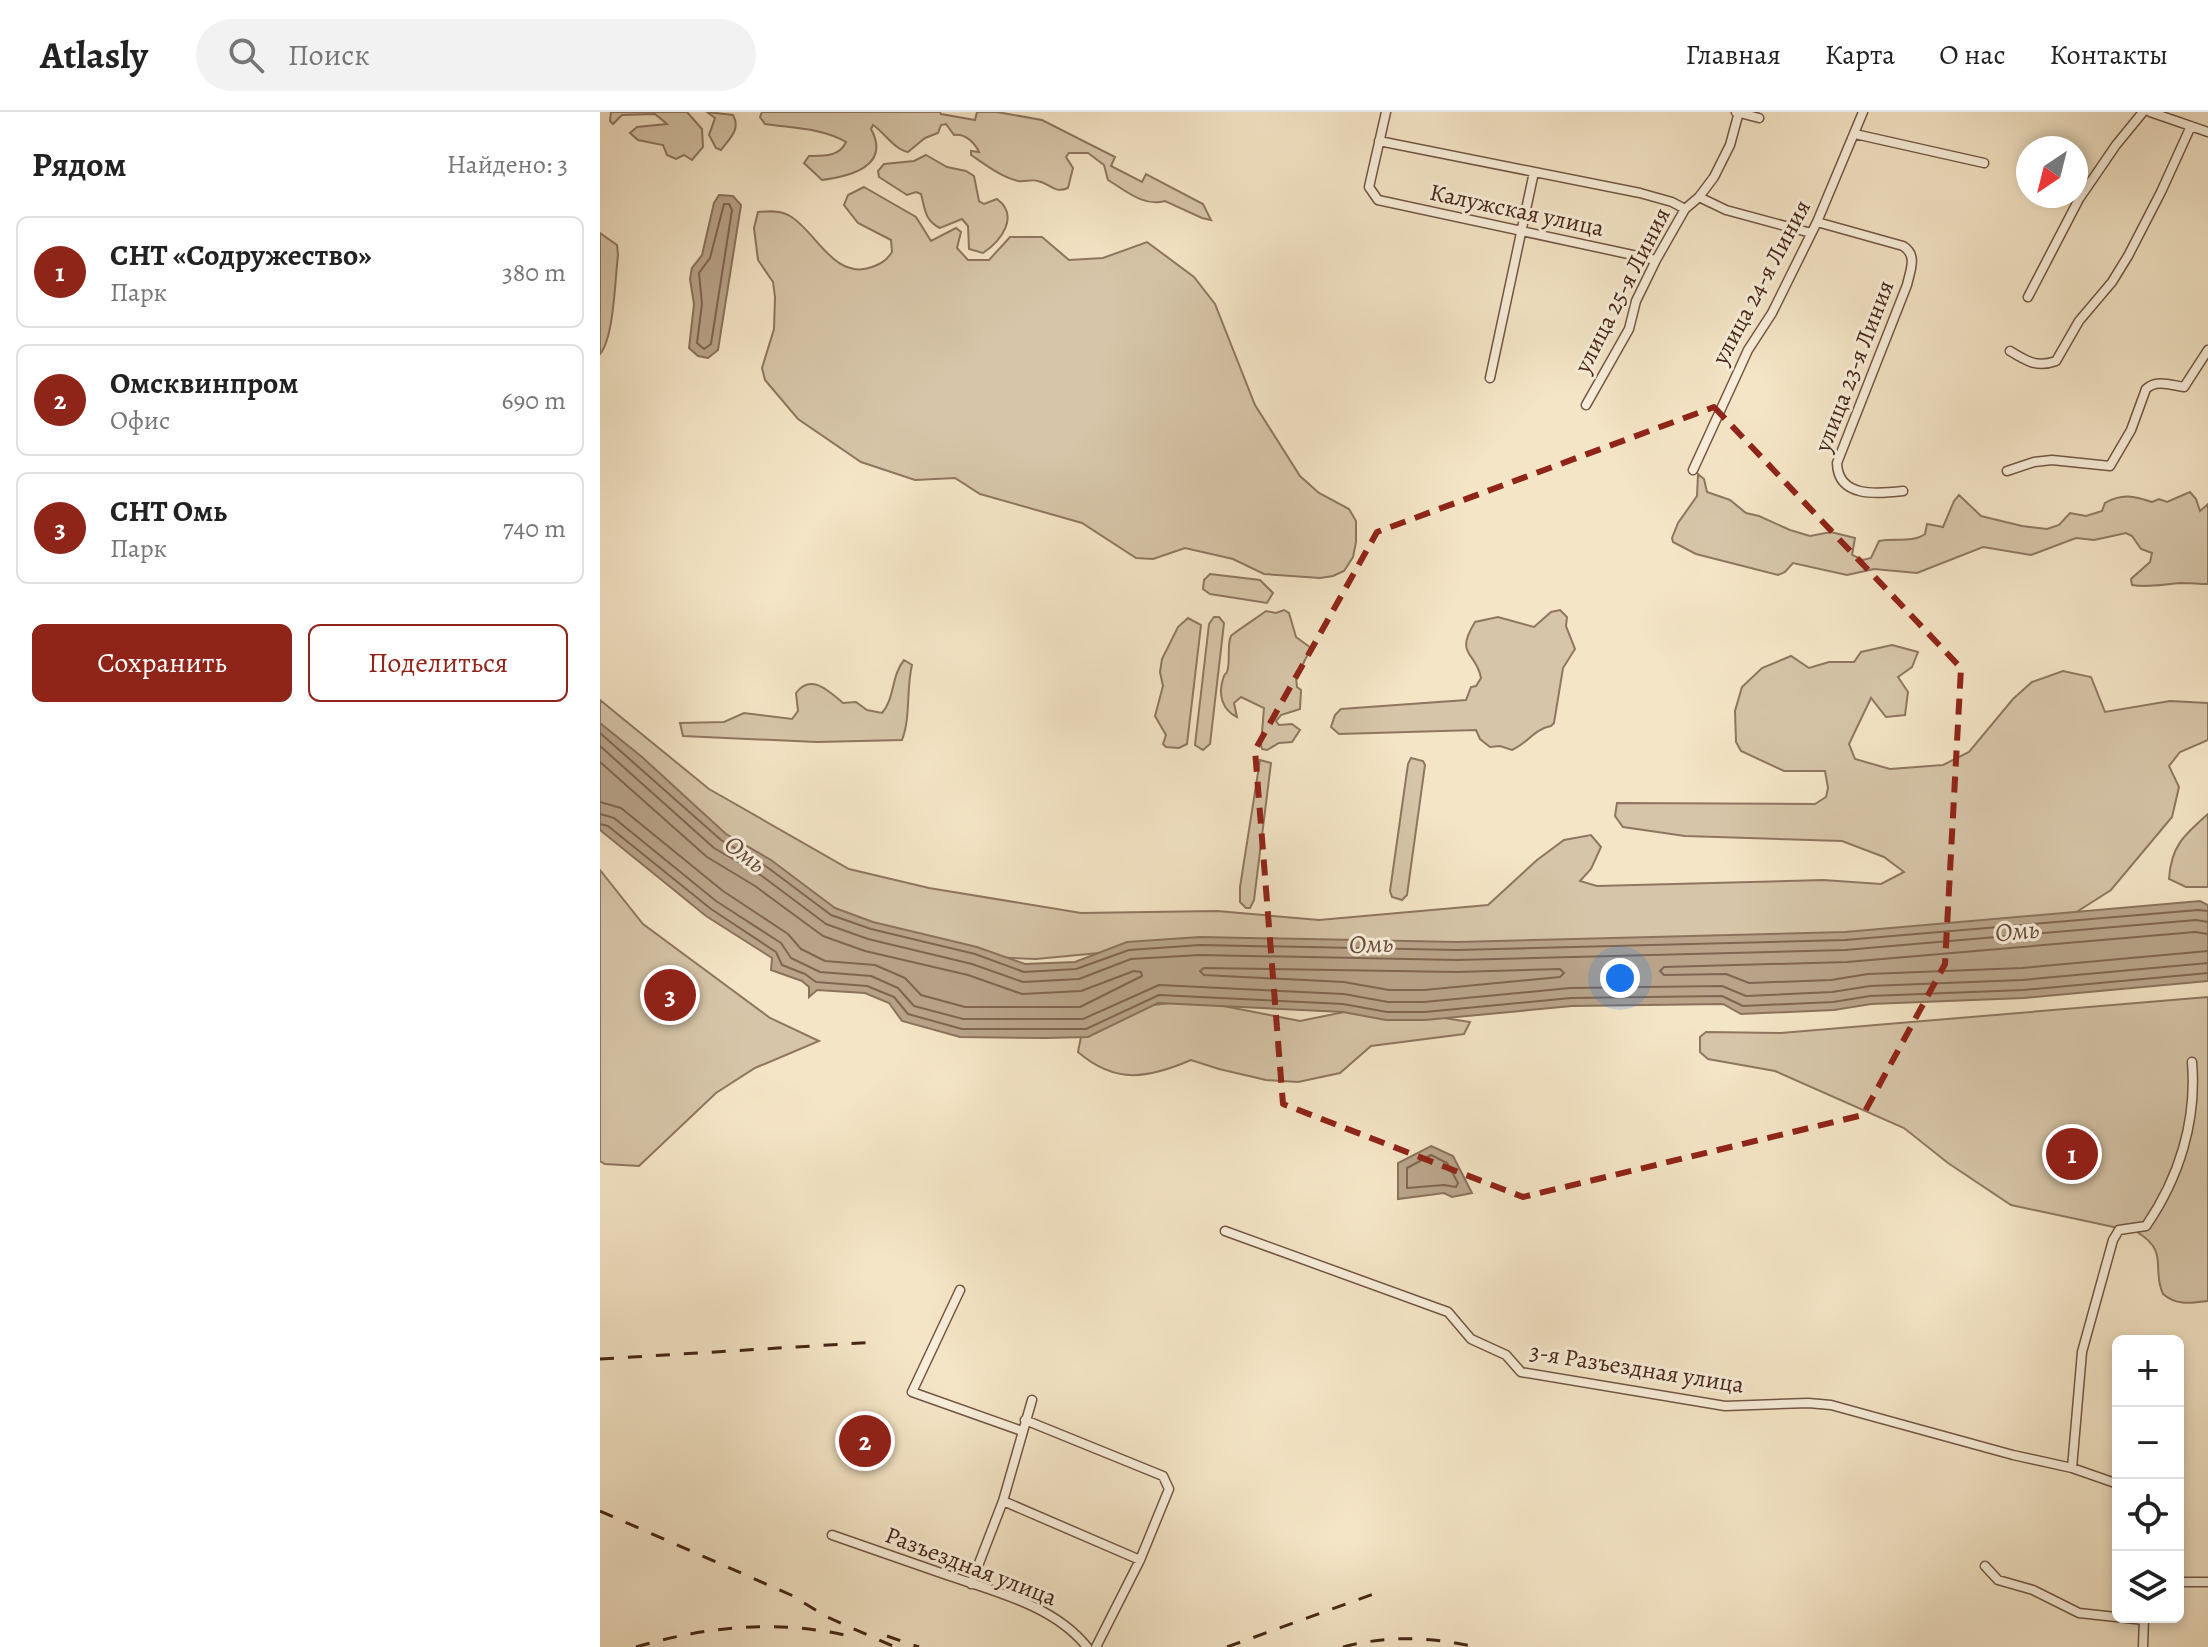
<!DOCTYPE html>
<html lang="ru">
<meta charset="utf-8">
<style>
body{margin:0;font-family:Alegreya,serif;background:#f2f2f2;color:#222}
.controls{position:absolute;right:24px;bottom:24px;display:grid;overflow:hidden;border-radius:12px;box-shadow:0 4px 12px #0003}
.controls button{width:72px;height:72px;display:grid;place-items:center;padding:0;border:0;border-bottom:2px solid #e0e0e0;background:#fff;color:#222;font:40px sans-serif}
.compass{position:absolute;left:1416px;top:24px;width:72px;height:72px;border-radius:50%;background:#fff;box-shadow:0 4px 12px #0003;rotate:215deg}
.you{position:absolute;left:1020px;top:866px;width:28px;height:28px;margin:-20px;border:6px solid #fff;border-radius:50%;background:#1a73e8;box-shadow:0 0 0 12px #1a73e833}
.badge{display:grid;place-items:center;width:52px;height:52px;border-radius:50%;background:#8f2418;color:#fff;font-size:26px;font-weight:700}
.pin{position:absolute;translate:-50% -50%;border:4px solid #fff;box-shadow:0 2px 8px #0006}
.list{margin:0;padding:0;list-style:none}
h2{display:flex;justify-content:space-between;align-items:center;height:104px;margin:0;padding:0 32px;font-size:34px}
h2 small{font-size:26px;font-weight:400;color:#767676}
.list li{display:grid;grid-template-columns:52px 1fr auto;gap:24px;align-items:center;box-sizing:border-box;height:112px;margin:0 16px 16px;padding:0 16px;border:2px solid #e0e0e0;border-radius:12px}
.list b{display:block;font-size:30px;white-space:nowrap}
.list p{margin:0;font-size:26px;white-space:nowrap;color:#767676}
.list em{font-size:26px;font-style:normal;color:#767676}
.actions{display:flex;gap:16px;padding:24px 32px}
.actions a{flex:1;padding:18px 0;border:2px solid #8f2418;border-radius:12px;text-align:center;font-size:28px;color:#8f2418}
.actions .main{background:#8f2418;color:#fff}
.icon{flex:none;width:44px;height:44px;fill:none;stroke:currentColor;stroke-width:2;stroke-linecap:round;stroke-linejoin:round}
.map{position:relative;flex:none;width:1608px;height:1535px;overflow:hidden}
header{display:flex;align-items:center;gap:48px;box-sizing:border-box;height:112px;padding:0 40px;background:#fff;border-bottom:2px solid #e0e0e0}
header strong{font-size:38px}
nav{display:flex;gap:44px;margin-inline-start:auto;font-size:28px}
.search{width:560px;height:72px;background:#f2f2f2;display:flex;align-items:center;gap:20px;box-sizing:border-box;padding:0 28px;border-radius:44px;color:#767676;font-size:30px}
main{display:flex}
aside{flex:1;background:#fff}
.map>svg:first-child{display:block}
.green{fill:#d6c5a8;stroke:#8e7660;stroke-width:2}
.water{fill:#b9a48a;stroke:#8b725c;stroke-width:2}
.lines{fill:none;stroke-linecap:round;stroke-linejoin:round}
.shore{stroke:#806550;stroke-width:2}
.minor-casing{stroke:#725643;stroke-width:11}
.minor{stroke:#f8eeda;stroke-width:8}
.rail{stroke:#462617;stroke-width:3;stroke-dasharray:14 14;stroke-linecap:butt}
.marked{fill:none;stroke:#8f2418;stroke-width:6;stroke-dasharray:16 10;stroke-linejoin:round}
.labels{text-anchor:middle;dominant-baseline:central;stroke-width:6;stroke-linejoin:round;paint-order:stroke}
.street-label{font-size:24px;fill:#462617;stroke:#f8eeda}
.water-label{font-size:26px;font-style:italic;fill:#684c3a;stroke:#f8eeda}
</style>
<header>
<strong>Atlasly</strong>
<div class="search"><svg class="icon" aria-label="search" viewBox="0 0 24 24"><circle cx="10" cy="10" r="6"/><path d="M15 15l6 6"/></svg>Поиск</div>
<nav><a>Главная</a><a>Карта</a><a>О нас</a><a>Контакты</a></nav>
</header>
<main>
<aside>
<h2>Рядом<small>Найдено: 3</small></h2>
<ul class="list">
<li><span class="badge">1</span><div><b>СНТ «Содружество»</b><p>Парк</p></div><em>380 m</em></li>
<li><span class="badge">2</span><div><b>Омсквинпром</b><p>Офис</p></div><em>690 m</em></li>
<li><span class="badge">3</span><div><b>СНТ Омь</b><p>Парк</p></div><em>740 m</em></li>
</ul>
<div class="actions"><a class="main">Сохранить</a><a>Поделиться</a></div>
</aside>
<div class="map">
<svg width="1608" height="1535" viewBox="0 0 1608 1535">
<rect width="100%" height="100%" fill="#f4e5c6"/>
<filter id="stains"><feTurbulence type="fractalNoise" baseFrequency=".0025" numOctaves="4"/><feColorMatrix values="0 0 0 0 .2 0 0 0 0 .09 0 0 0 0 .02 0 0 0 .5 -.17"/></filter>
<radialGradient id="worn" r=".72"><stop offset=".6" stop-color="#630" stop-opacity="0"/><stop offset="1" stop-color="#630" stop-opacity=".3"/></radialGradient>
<path class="green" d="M11,0h76l15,17 1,18 -11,13 -8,-5 -8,4 -9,-4 -4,-10 -25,-5 -8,-7 7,-6 30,-3 -12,-10 -33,1 -9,9 -3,-3z
M107,0l26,3c8,14 -3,23 -12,35l-5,-2 -7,-13 6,-17z
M162,0h178l1,2 34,6 2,-8h20l45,8 73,37 -4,9 31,16 4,-8 57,30 8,16 -9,-2 -37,-17c-21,6 -39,-10 -57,-21l-4,-15 -16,-12h-19l-3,4 7,11 -5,20c-14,6 -17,-4 -30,-7 -6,-2 -13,1 -20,0 -17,-4 -32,-16 -47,-26v-4l8,1c-4,-9 -14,-19 -25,-17l-8,-11 -5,1 -3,8 -13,5 -17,14c-13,-2 -23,-19 -35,-27l-2,4c20,37 -20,47 -49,51l-18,-17 5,-7c15,0 30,1 37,-14 -24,-14 -54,-14 -81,-18l-5,-7z
M326,43l21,12 19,4 8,5 5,25 5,3 13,-5c23,17 4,42 -14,54l-14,-4 -1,-23 -6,-7 -22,9c-16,-8 -15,-20 -19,-34l-5,-2 -9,3 -28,-18 -1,-6 6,-7 30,-3z
M264,75l52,30 15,24 25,-13 5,4 -4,16 11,12h21l21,-23h32l27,23 34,-2 44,-16 47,35 21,27 40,101 45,71 19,17 30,16 7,12v21l-3,15 -9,14 -11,5 -13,2 -56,-4 -31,-15 -48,-11 -32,11 -17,-1 -54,-35 -102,-29 -25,-16 -40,2 -54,-18 -63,-43 -33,-39 -3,-12 12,-39 1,-32 -2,-15 -15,-22 -4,-32 4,-16c10,-1 23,-2 32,4 26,15 44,65 82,51 10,-4 14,-6 20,-15l-1,-12 -33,-17 -14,-18 4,-10z
M0,121l17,12 1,10c-3,24 -4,83 -18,99z
M1098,362l6,5 3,13 23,8 16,13 13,3 31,14 20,6 21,-4 24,6 -3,17 11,5 8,-2 8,-17c15,-3 34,2 46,-7l2,-10 16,3 11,-26 5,-6 22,21 41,10 25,3 12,-4 11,-12 16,3 16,-5 3,-8c17,-10 29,-7 47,-1l7,-3 8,3 23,-10 6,7 4,12 8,-7v80c-9,0 -18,-1 -27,-1 -17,1 -32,5 -49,2l-1,-6 19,-17 2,-9 -11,-4 -9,-13 -6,-3 -32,7 -18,-2 -45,17 -48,-8 -66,26 -43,-4 -27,6 -54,-12 -8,9 -7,3 -82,-21 -23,-12 -1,-4 6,-15 19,-27z
M610,462l50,6 13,13 -6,10 -57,-9 -7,-5 1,-9z
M684,498l5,3 7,24 15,11 -15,30 1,9 4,3 -1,19 -19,6 -5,6 3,4 13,-1 8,6 -8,12 -13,1 -12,7 -5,-1 -1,-4 3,-37 -23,-11 -7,6 3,14c-15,-7 -19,-23 -14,-38 3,-10 3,-1 5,-11 2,-10 -1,-23 3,-32 1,-2 30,-21 35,-25l10,2z
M960,498l7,7 -1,9 9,23 -12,19 -9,55 -3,3c-17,3 -23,17 -39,24l-12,-4 -10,1 -10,-8 -4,-9 -137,4 -8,-7 4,-12 6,-6 125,-9 5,-13 5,-1 5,-8c-5,-27 -27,-22 -6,-56l23,-5 36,10 17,-15z
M614,505h5l5,6 -14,121 -7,6 -8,-5 14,-121z
M588,506l13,7 -14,119 -8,4 -13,-1 -3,-3 3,-9 -11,-19 8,-30 -3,-14 2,-13 16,-32z
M1292,533l26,7 -6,15 -14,10 10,15 -3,23 -19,2 -15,-19 -22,46 6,15 35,10 53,-4 26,-13 44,-53 19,-17 31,-11 28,6 14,35 65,-11 38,2v37l-28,12 -11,14 10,21 -7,30 -61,73 -55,35 -53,9 -851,14 -116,11 -50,-2 -146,-41 -99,-64 -141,-122v-30l109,89 140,80 80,19 152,25 136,-2 102,9 169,-15 49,-45 27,-20 27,-5 10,12 -10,22 -11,12 17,5 226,-6 58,4 23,-12 -20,-15 -42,-16 -157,-5 -62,-9 -8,-11 2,-13 198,1 11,-7 2,-9 -3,-17h-41l-43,-20 -5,-9 -1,-31 7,-24 20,-19 29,-12 18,12 20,-6h25l7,-10z
M304,548l8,5c-6,24 -1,52 -10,75l-85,2 -134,-6 -3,-13 44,-1 20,-9 48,6 6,-8 -2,-18c15,-20 33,-2 47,10l13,-1 11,8 15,3c13,-15 9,-37 22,-53z
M811,646l12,3 2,4 -18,130 -5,5 -10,-3 -2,-6 18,-127z
M660,648l11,3 -17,137 -4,8h-4l-6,-6v-15z
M1608,702v73h-22l-17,-8c2,-33 15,-44 39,-65z
M0,758l43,54 127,94 49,23 -64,27 -39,25 -77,73 -34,-2 -5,-3z
M1608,885v304c-17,2 -31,5 -45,-7 -12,-26 7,-42 -26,-62l-126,-27 -63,-42 -44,-35 -129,-57 -67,-12 -8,-7v-15l6,-5 75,1z
M593,888l107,21 59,-12 46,3 65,10 -6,12 -93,12 -31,27 -42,9 -32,-2 -47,-11 -28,-9c-42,18 -75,25 -113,-8l4,-20 48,-24z"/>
<path class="water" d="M119,83l14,1 8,9 -23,145 -10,8 -10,-2 -9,-8 5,-44 -4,-25 2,-11 10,-13 12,-52z
M0,611l42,34 84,77 45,26 64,48 38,14 104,25 48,17 50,-2 52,-20 73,-5 257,5 388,-10 355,-31 8,4v76l-184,17 -153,6 -37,6 -93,4 -18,-10 -151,2 -147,14h-39l-43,-8 -185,-9 -70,34 -43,1 -85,-1 -58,-16 -13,-18 -24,-10 -48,-3 -8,7v-10l-7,-6 -31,-11 1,-12 -66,-42 -106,-86z
M831,1034l22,10 19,37 -20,4 -8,-4 -46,6v-36z"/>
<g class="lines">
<path class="shore" d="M124,92h5l3,6 -21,134 -7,5 -7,-6 5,-39 -3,-31 11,-15z
M0,621l121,107 46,27 64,48 40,14 104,25 49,18 52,-3 53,-19 71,-5 257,5 388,-10 353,-30 10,1
M0,634l114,102 48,28 64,48 42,15 104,25 51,18 56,-3 52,-20 69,-4 257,5 388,-10 351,-30 12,2
M0,650l107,95 48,29 68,50 42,15 103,24 54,19 59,-3 53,-20 7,1 1,4 -62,31h-115l-44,-12 -16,-17 -30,-13 -50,-4 -24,-12 -13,-15 -65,-43 -102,-83 -21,-6
M0,702l14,4 102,83 65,42 10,15 29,14 51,4 27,12 16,18 49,13h120l76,-34 185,9 44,8h36l146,-14 152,-2 24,10 86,-4 38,-6 152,-6 186,-17
M0,712l8,2 103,83 65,43 6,13 23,9 11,8 51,4 27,11 14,17 54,15h124l73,-34 184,9 44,8h38l146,-14 151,-2 21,10 90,-4 37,-6 153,-6 185,-17
M1608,822l-13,-2 -348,30 -183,5 -4,4 4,4 62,-1 23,9 82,-3 37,-6 154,-6 186,-17
M604,856l253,4 103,-3 4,4 -4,4 -136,13h-35l-45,-8 -140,-7 -4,-4z
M831,1043l16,8 11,20 -2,4 -12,-2 -37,3v-20z"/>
<g class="minor-casing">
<path id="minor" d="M786,0l-17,75 9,13 278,60
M1136,0l23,6
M1550,0l58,20
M1255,22l129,29
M779,29l261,52 32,9 13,7
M1099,85l27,13 85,23
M1217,110l86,24c15,9 7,25 4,39l-70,178c1,35 40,31 66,28
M1428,185l51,-98 37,-54 27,-33
M1410,239c16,10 27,17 46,10l23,-40 33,-39 16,-26 33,-64 30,-66
M890,266l44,-206
M986,293l43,-76 7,-28 20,-41 29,-51 14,-12 15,-20 16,-32 9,-33
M1093,358l55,-120 24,-37 45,-91 46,-110
M1407,359l27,-9 18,-2 58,6 21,-36 15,-41c10,-10 25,-4 38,-2l24,-37
M625,1119l223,81 23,27 35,16 15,17 204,34 83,-3 23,2 182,50 59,13 46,16
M360,1178l-48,102 110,39
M425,1308l138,56 6,13 -29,71 -44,87
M1472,1356l10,-116 31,-112 6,-10 27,-4c33,-48 51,-105 46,-164
M403,1389l137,59
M232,1423c38,13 75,26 112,39 49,17 110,31 143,73
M1385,1454l13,14 35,10 46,23 65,7
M1578,1470h30
M371,1472l32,-83 29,-101
M1543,1535l1,-30"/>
</g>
<use href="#minor" class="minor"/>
<path class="rail" d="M0,1247l277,-17
M0,1399l191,84 36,22 68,30
M287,1524l32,11
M36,1535c71,-21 145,-28 217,-10
M627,1535l152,-55
M743,1535c46,-12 87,-10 133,0"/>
</g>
<path class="marked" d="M1114,295l247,261 -16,296 -82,151 -340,82 -240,-93 -28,-354 122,-218z"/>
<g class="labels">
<g class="street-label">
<text transform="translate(917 98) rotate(12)">Калужская улица</text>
<text transform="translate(1161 170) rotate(-62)">улица 24-я Линия</text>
<text transform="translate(1022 178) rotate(-63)">улица 25-я Линия</text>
<text transform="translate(1254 254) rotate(-69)">улица 23-я Линия</text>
<text transform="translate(1037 1256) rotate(9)">3-я Разъездная улица</text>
<text transform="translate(371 1454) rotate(21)">Разъездная улица</text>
</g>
<g class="water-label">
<text transform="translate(145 742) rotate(38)">Омь</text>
<text transform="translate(1417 819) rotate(-5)">Омь</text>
<text transform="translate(771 832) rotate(-2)">Омь</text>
</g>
</g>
<rect width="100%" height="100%" filter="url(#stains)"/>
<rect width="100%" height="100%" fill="url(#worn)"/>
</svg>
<div class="controls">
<button>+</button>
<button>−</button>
<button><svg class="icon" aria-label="locate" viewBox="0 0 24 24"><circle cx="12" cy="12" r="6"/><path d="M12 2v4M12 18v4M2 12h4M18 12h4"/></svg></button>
<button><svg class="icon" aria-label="layers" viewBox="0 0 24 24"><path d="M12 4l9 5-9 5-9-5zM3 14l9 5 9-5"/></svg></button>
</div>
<svg class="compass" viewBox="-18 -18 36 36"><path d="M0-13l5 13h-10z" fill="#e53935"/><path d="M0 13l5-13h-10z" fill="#767676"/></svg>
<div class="you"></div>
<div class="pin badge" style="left:1472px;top:1042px">1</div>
<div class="pin badge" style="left:265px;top:1329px">2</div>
<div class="pin badge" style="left:70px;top:883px">3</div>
</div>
</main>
